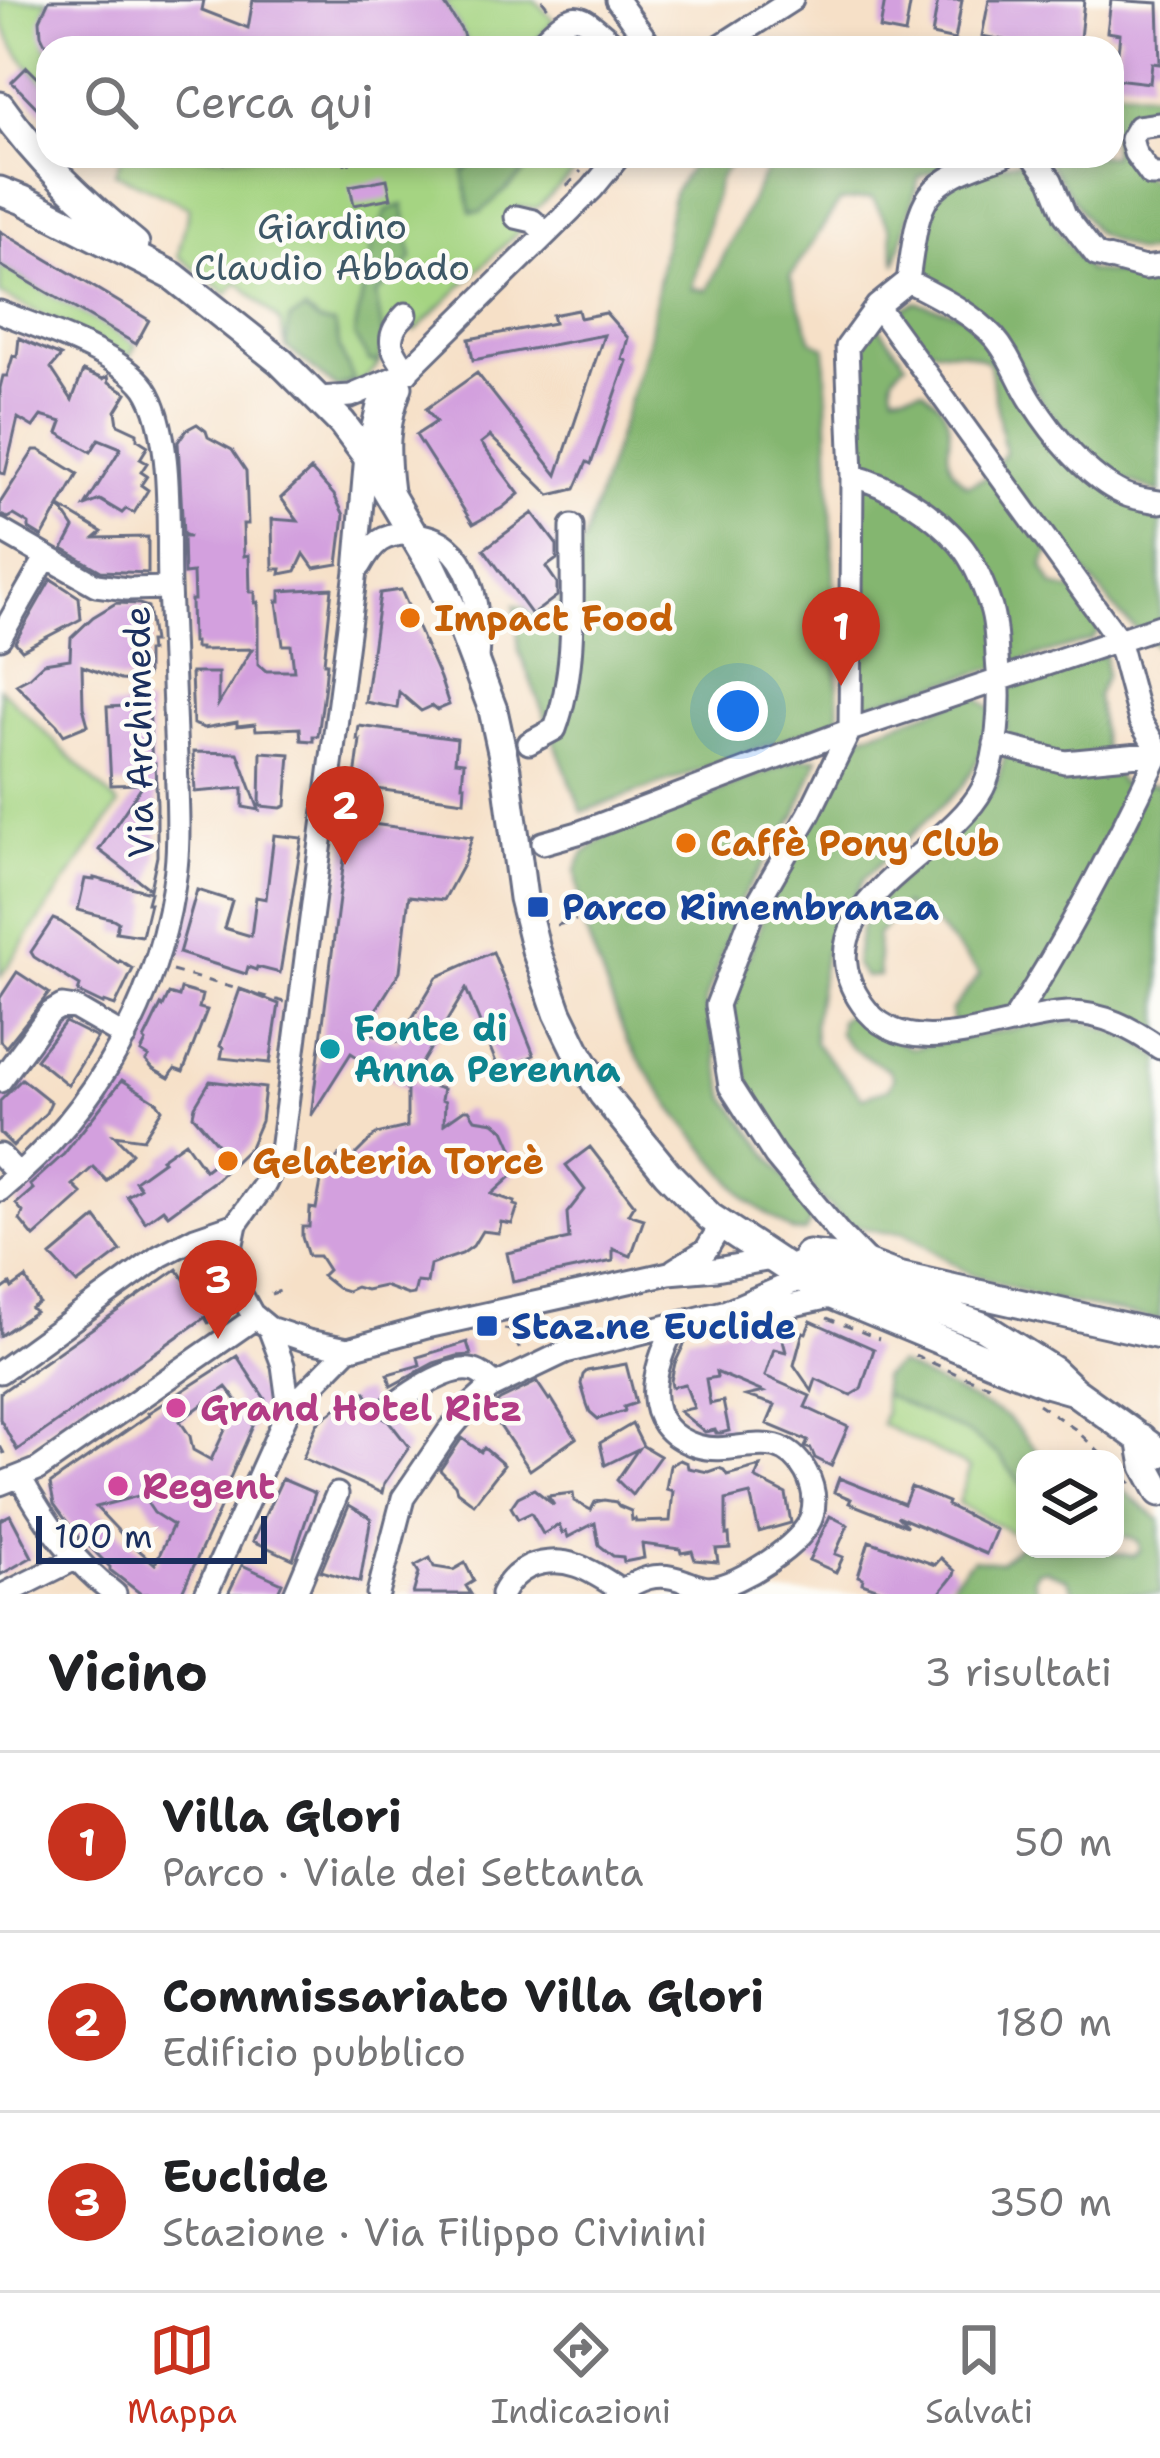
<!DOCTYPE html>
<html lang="it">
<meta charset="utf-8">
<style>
body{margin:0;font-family:"Shantell Sans",sans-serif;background:#f6f6f6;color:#202124}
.controls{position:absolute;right:36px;bottom:36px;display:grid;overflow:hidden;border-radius:24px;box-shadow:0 6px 18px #0003}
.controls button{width:108px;height:108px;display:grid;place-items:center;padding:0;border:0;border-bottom:3px solid #e0e0e0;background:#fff;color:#202124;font:60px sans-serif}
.scale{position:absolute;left:36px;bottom:30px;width:231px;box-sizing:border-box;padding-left:12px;border:6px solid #1b2f5e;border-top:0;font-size:33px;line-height:42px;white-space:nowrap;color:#1b2f5e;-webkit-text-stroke:9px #fdfcf7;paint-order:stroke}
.you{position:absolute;left:738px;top:711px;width:42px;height:42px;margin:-30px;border:9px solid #fff;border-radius:50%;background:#1a73e8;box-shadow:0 0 0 18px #1a73e833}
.badge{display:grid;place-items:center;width:78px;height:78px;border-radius:50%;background:#c8321e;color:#fff;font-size:39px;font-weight:700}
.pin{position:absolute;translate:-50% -99px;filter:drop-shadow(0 3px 6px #0008)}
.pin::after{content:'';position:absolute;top:63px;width:42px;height:36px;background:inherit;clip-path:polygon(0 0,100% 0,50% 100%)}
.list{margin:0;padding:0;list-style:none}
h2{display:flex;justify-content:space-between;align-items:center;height:156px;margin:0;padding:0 48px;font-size:51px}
h2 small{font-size:39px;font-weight:400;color:#757577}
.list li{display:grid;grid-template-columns:78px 1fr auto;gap:36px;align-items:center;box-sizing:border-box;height:180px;padding:0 48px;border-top:3px solid #e0e0e0}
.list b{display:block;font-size:45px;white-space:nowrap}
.list p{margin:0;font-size:39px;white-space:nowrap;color:#757577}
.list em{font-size:39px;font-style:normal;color:#757577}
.icon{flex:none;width:66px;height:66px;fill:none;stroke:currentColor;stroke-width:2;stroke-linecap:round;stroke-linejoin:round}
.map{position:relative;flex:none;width:1160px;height:1594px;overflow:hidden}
.search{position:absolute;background:#fff;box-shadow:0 6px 18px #0003;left:36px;right:36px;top:36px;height:132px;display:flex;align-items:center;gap:30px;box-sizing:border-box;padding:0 42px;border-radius:36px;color:#757577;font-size:45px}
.sheet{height:696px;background:#fff}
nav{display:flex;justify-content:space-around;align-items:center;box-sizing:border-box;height:168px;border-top:3px solid #e0e0e0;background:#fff;font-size:33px;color:#757577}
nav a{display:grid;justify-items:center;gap:6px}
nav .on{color:#c8321e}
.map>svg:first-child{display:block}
.green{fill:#a5d482;stroke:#608270;stroke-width:3}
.forest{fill:#84b670;stroke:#507267;stroke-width:3}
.building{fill:#d3a0de;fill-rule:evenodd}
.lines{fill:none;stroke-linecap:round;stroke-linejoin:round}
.minor-casing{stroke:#686d83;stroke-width:27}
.major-casing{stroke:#686d83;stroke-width:33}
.path{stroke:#686d83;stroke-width:3;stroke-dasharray:9 9;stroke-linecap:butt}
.minor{stroke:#fff;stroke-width:21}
.major{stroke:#fff;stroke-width:27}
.food-dot{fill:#e8710a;stroke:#fdfcf7;stroke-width:4.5}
.transit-dot{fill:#1a4fb4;stroke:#fdfcf7;stroke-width:4.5}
.culture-dot{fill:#0f9aa8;stroke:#fdfcf7;stroke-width:4.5}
.hotel-dot{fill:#d1479c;stroke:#fdfcf7;stroke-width:4.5}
.labels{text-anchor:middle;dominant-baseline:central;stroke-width:9;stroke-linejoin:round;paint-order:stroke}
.park-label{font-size:36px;fill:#3e5867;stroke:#fdfcf7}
.food-label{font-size:36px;font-weight:bold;fill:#c56008;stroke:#fdfcf7;text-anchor:start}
.street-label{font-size:36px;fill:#1b2f5e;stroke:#fdfcf7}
.transit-label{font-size:36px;font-weight:bold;fill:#164399;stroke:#fdfcf7;text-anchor:start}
.culture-label{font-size:36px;font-weight:bold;fill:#0d838f;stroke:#fdfcf7;text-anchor:start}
.hotel-label{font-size:36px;font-weight:bold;fill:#b23c85;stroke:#fdfcf7;text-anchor:start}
</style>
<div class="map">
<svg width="1160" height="1594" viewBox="0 0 1160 1594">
<rect width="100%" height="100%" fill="#fdfcf7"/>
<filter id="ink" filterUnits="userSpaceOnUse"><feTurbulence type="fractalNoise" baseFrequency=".00833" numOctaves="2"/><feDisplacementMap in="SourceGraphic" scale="24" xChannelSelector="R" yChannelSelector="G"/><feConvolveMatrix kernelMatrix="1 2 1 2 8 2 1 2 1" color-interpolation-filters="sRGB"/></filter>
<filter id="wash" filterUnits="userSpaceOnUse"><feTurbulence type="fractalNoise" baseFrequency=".004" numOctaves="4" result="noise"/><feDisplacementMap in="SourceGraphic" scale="48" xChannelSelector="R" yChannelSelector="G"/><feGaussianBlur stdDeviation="2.7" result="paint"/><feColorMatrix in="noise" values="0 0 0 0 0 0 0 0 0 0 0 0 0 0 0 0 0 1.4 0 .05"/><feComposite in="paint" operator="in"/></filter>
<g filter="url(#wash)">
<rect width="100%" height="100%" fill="#f6e0c7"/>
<path class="green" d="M0,0h49c-13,23 -3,35 -1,57 1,10 0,21 0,31 -24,-25 -48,-52 -48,-88z
M442,0h93l19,21 -25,27h-60l-7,-17z
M122,156h464l-5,9 -44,43 -19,-1 4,21 -107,103 -12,-20 -20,26 -3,26 -18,19 -25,6 -51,-41 -6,-25 -42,-40 -11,12 -49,-38 11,-49 -74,-34z
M0,265l136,79 -6,13 -130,-63z
M0,688l119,117 -119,172z
M883,1394l88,41 29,21 25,34v50l-67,-37 12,-35 -89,-44 4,-12z"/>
<path class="forest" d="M1112,88l48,7v23h-13l-23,7 -6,13c9,24 18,36 42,46v67l-23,1 -41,-19 -52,-77h68z
M484,156h48l-10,19 -41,37h-10l-8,-40z
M698,156h36l-15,24 -27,108 15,2 66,-134h208l-62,21 -23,87 -6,-36 -18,-30 -32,3 -50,76 22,64 13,6 14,373 -257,92 -63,-161 -4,-46 37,11 27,-60 69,-213 25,-150z
M1024,161l17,23 7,24 12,25 28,38 52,4 20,-2v220l-38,-14 -33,-20 -46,-55 -33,-56 -94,-71c2,-18 2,-39 7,-57 13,-42 62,-54 101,-59z
M403,205l9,54 -36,36 7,42 -3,26 -11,-2 -15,-25 19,-96 14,-30z
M916,302l45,12 28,25 46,82 125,88v146l-4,-9 -35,-30 -44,-54 -28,-11 -6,16 10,19 25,6 23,37 -9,11 -229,66 -4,-8 -5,-349 21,-28 31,42c-12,9 -17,14 -12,30l29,-4c6,6 18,14 21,22 16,31 -12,46 23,74l18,-7 20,-25 -16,-90c-38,-25 -61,4 -91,-41l4,-13z
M305,310l14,12 16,2 5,26 14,30 -17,8 -51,-41 3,-27z
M1105,654l1,21 -9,21 8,60 16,28 39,1v260l-49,-31 -158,15 -2,-18 29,-37 -42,-47 -34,-22 -27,31 2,40 -14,1 -10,-13 6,-36 23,-33 111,-108 10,-31 3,-68z
M976,695l15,14 -3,33 -25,44 -99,93 -39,73 -11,71 1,20 47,54 26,-8 5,-11 -4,-8 -36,-21 -14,-15 1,-14 16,-11 25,25 30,14 117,-22 57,-5 49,19 26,18v262l-122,-23 -70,-24 -64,-40 -21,-1 -34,-8 -30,-26 -69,-109 -19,-71 5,-30 30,-78 92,-173z
M818,758l-22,57 -55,84 -36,103 21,95 63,86 22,37 -6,12h-12l-46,-32 -75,-92 -45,-67 -44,-116 -7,-55 7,-16 24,-19 192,-76z
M898,1364l109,53 37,42h-19v31l-25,-34 -29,-21 -88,-41 -1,-17z
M1115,1484l45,36v74h-85l-8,-15 -22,-9 -8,1 -4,7 4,16h-89l6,-15 19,-20 27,3 25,-21v8h60l49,7 6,-5 -1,-8 -8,-5 -16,-4z"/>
<g id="blocks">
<path class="building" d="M49,0h155l-2,10 46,18 5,-28h189l20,31 6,17h-281l-17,-7 -7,7h-116l-6,-13 -1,-15z
M885,0h26l-6,34 -25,-5z
M938,0h24l-7,40 -23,-5z
M989,0h95l-5,48 -54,-4 -43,-8z
M1111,0l47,3 2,61 -8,-1 -2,20 -35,-4 5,-45 -13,-2z
M27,67l21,21v31l-36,-37z
M387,179l4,19 -37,7 -4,-19z
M0,231l149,89 -13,24 -136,-79z
M578,310l2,8 26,-5 22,25 -6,21 5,2 -36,103 -4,-2 -12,27 -25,6 -60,-59 -9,7 38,51 -17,14 -29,16 -57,-89 20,-13 -10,-13 51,-36 80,102 47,-140 -131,25 -4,-21 85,-16 -2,-8z
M19,338l42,18 -10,12 21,32 11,-29 20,8 5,-3 1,6 18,11 -11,18 2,13 19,9v6l11,7 -8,13 7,4 -6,9 6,4 -6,9 7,5 -14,23 -8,-4 -4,4 -22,-13 -15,6 36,-58 -22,-9 -8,13 -33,-19 4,-11 -21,-6 -8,11 -15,-9 -13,56 -5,-1v-85l3,-12h4l6,-20 4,1z
M197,424l9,7 2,6 24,13 14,21 2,53h-5l1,32 5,-1 1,37h5v11l3,-1v62l8,7h28l-3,-26h-8l-6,-44h3v-10l52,-3 -8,75h3l-2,21 -7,52h-5v5l-12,-1 -1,-12 -44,2 -1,-6 -18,2v-4l-33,6 -11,-4 -2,-51h27v32l34,-56 -52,1v-2h-5v-6h-3l-1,-42h3l-1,-27 -9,1 -1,-37h7l-7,-3 -5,-92 8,-12z
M34,450h5l39,24 -36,63 -13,-8v-5l-15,-9 -6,3 -8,-3v-12z
M311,470l23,25 10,20 -6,49 -24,4 -10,-14 -8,17 -16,3 1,-5h-8l-1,-50 26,2 -17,-23z
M60,507l42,25 -7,6 53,-1v36l-47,-2 -38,-22 11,-21z
M533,513l24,32v14l-11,8 11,16v13l-25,19 -48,-66z
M51,579l28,18 2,22 -59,31 -7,-8z
M401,590l39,88 9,27 -12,5 -5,-4 -11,5 -22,-19 -2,16 -32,-6 15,-109z
M116,603l23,1 9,3 5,35h-4l1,9h-3v25l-13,5 -14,-1 -38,-14 1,41 5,18 -24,10 -7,-10 -41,-41 13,-7 15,-14 26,-4 1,-21 22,-21z
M149,705l3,62 3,-3 2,40v52l-7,33 -51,-39 44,-66 -32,1 -4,-78z
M359,726l98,13 -2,22 9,1 -2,23h3l-1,16 -110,-15 6,-46h-3z
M193,752l45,1 21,57 -16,-3v-19l-48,4z
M261,752l29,2 -4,52 -5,2 -21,-2z
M349,821l123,16 -8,26 -20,37 -35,-4 -9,75 -37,60 35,11 39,-65 56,-25 41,103 -34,17 -34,-83 -55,92 32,8 -2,11 4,2 -1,22 20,-14h5l6,9 19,3 10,8 8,18 -4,17 6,9 -22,20 23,8 -1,3 4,1 -6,18 -11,-2 -2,11 -17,-2 -9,15 -11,8 -32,11 -3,18 -10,-1 -3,12 -6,1 -24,-9 -18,4 -10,-3 -9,4 -10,-3 -15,-12 6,-6 -9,-14h-11l-6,-19v-10h7l1,-19 6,1 8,-44 8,1 7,-11 13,3 24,-24 31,-7v-41l-1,2 -55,-35 -40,63z
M274,835l28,3 -22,135 -23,-6 -1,3 -8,-3 -2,7 -67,-21 18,-63 35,11 -8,27 27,8 5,-39 10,2z
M94,878l56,14 -3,11h3l-8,33 -26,-4 2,-10 -5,-3 -35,-9 7,-31 9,1z
M53,919l8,3 58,41 1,-2 13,8 -18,37 -11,-4 -1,2 -25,-12 2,-6 -46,-29 -3,-5z
M17,972l32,21 -43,54 -6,-6v-43z
M181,989l21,6 -3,13 8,2 -24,62 -8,-3 -6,9 -16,-9 -7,-8 3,-4 -8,-5 5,-10 -2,-2 17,-35 2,2 6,-13 10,3z
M240,989l39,15 -9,59 -49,-5 2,-10 -3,-2z
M65,1022l32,16 -29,47 -32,-26z
M22,1079l29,23 -5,11 -33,33 -13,-13v-32z
M122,1080l35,22 5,7 -19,30 -29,-4 18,18 -25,28 -14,-14 -20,18 9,9 -48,43 -14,-17 3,-8 -7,-8 17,-15 -3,-4 34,-31z
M210,1081l55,7 -4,33 -11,26 -33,32 -49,36 -5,-6 -18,13 -18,-26 13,-8 -5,-7 28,-20 -2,-2 24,-17 20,28 21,-16 -33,-39 2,-9z
M590,1147l44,57 -6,10 16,5 -13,37 -18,-7v12l-100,21 -6,-29 62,-14 -2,-26 18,-23 -19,-25z
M96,1218l25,33 -44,33 -26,-28z
M177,1269l31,46 -191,135 -17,-31v-26z
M26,1278l13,25 -8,5 4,4 -35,24v-45l10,-7 2,4z
M811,1321l63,28 -13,40 -10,6 -35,-16 -4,12 -18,-26 9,-33 3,1z
M778,1322l8,30 -12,-3 -9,27 45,20 -5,11 43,20 -17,39 -16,-8 -4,-9 -6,-2 3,-6 -41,-17 8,-19 -29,-9 17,-4 -47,-20 1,5 -11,2 4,25 13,-3 6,30 -8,2h-5l-1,-3 -10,2 -26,-21 15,-3 -9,-24 -13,3 -1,-6 4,-18 13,-27 50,-11z
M467,1342l4,13 -14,1 -23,7 -43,23 -3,-12 32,-9 -2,-8z
M237,1356l28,43 -47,106 3,1 -40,88h-40l-31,-24v-3l-21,-21 -5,-1 -30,-41 -4,-20 99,-69 -1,-2zM226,1387l12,15 -27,58 -18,-10 -3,-14 -10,-15zM142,1495l12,18 19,12 -18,39 -28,-24 -31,-33z
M626,1364l10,39 -12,4 1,4 -27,8 -8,-7 -3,-8 -6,-20 2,-9 4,-4z
M537,1382l12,18 2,-2 25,40 -46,32 -41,-60 11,-10z
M366,1392l15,24 7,4 21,27 -25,37 -2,9 -79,-35 14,-35 38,-29z
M632,1424l11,22 17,10 -28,39 -15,-15 21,-31 -33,16 -5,-22z
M462,1438l19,14 3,-4 20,17 -30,39 -17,-13 -2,-6 -15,-15z
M680,1460l7,3 1,5 20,4 11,-4 5,2 3,5 33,-9 -5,12 31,16 5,29 -32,9 -9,-38 -24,6v35l3,-1 1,14 -14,1 2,13 -23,-2 -3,-9 -11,2 -1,-4 -38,-5 2,14 -20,4 -1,-5 -10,-1 -14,-11 -4,-22 -27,14 -2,-6 -4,2 -3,-8 -16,9 -12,-21 -13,6 -7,-12 7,-10 16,-8 20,16 -6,-9 25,-3 1,8 17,9 4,-8 9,-2 12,2 3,4 12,5 1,9 3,-1 1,3 34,-1 3,-30 -7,-2 4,-24z
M839,1478l65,26 7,-17 37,15 -1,3 49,25 -10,24 -89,-38 10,10 -58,-23 2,-4 -17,-7z
M282,1479l33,14 -22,66 -40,-18z
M349,1505l22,13 -11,64 -39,-11z
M10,1515l22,42 -32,18v-55z
M830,1516l18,9 -13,29 8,3 -7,15 -27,-12z
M869,1541l66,24 6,-7 14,13 -1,4 -15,19h-46l-31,-11 1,-5 -5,-2z
M430,1558l4,9 19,3 12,-7 9,18 -8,5 5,8h-58l6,-21 -4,-7z
M242,1565l40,18 -5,11h-49z"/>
</g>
</g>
<g filter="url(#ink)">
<use href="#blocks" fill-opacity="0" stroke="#686d83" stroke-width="3"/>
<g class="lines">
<g class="minor-casing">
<path id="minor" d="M617,0l35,48
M535,48c44,-43 39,-38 84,0
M717,48l75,-48
M1160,124l-22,3 -7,12 4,14 16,22h9
M619,156l-27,33 -202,199 -12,18 -12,49 -10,116 -75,580 -16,33 -29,40 -7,34 8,29 15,27 17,14 39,13 40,8 79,-22 242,-54 47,-4 56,-10
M1033,156l18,24 14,35 31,40 48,13 16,-2
M516,217l17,4 13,13
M908,281c30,16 63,31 86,56 17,19 24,44 38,65 21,33 55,75 92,92 10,5 24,6 36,8
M908,281c12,-85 10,-97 95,-125
M877,306l241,333 22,82 20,33
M0,312c39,15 121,42 145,76 29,42 22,145 24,197 2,58 5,116 7,174 1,36 4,74 0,110 -15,126 -78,241 -176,321
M406,314c-23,23 -16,34 2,58
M318,398l33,-2 45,-19
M852,476c38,9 81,37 107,67 15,17 25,43 32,65 6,19 5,43 7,63 3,33 0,87 -15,117 -35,69 -188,118 -121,216 45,66 143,11 206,9 34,-1 65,16 92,35
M392,492c-5,-41 -6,-66 9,-105
M0,530l96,55 31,4 42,-1
M360,566c13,-23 23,-33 51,-32 63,2 70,76 66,125
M0,638l46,-80
M529,743l26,-14c23,-63 16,-136 17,-203
M995,744l70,18 95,-9
M543,843l35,-10 272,-103 310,-104
M1012,1023c56,-86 103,-177 147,-270
M0,1081l50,-68 12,-7 13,2 50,29
M0,1155l18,19
M869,1264l-30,-31 -64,-77 -45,-70 -13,-81 37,-96 55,-95 41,-84 2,-254 -5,-129 30,-41 31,-25
M674,1270l32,-20 15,-25
M739,1310l50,-4 46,-10
M269,1328l14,37 6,44
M0,1372l160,-116 35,-18 41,-14
M392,1406c18,-13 55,-39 78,-36 10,1 18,9 25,15
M20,1477c25,45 53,85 95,117
M0,1484l38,-15 217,-151
M5,1594l70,-35
M206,1594l83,-185 59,-60
M295,1594l42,-100
M378,1594l25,-96 45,-66 21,-25 21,-19 75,-36 162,-41 83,-36
M502,1594c6,-12 14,-21 27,-27 38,-16 67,7 98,27
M616,1594c23,-15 41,-24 68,-13 8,3 16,7 26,7 29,-3 93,-43 102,-72 4,-15 1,-31 -6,-44 -28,-49 -69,-14 -109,-26 -62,-19 -44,-80 -21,-122"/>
</g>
<g class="major-casing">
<path id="major" d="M0,106c38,54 84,97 135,138
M0,191l23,9 150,76 107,85 62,62 24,32 67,113 30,63 30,79 13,60 17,128 13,52 22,63 20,41 25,40 64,79 43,44 112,74 178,74 46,18 28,8
M808,1255l47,5 43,16 262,59
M799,1266l89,26 94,34 71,45 21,20 86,62
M1141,1438l5,28 14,26"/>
</g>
<path class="path" d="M542,0l7,9
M344,156l2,16
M348,156l2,10
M370,156l7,6
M232,161l1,-5
M223,165l2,-9
M567,186l14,-15
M557,925l19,-5
M172,971l113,31
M271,1294l12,-4
M205,1317l4,7
M827,1318l52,21
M504,1329l6,1 10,20
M915,1355l42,19 32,11
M262,1404l4,5
M1038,1404l37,25 31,30
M0,1446l8,15
M1115,1468l16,15"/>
<use href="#minor" class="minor"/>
<use href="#major" class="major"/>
</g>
</g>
<g class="food-dot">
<circle cx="410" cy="618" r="12"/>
<circle cx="686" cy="843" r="12"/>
<circle cx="228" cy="1161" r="12"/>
</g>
<g class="transit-dot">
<rect x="526" y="895" width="24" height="24" rx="6"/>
<rect x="475" y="1314" width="24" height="24" rx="6"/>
</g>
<circle class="culture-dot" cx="330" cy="1049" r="12"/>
<g class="hotel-dot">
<circle cx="176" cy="1408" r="12"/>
<circle cx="118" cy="1486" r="12"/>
</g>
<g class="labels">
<g class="park-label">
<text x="332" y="226">Giardino<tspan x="332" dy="41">Claudio Abbado</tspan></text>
</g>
<g class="food-label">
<text x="434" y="618">Impact Food</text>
<text x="710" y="843">Caffè Pony Club</text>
<text x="252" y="1161">Gelateria Torcè</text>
</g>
<g class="street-label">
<text transform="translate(139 732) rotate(-91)">Via Archimede</text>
</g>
<g class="transit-label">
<text x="562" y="907">Parco Rimembranza</text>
<text x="511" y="1326">Staz.ne Euclide</text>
</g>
<g class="culture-label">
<text x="354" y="1028">Fonte di<tspan x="354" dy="41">Anna Perenna</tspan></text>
</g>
<g class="hotel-label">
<text x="200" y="1408">Grand Hotel Ritz</text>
<text x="142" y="1486">Regent</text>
</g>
</g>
</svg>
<div class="controls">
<button><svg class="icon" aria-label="layers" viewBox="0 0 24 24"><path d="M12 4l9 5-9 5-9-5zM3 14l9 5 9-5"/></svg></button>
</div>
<div class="scale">100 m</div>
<div class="you"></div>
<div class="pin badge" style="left:841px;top:686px">1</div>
<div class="pin badge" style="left:345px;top:865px">2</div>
<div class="pin badge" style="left:218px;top:1339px">3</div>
<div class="search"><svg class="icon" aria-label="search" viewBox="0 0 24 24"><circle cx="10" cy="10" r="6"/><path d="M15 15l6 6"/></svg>Cerca qui</div>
</div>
<section class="sheet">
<h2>Vicino<small>3 risultati</small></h2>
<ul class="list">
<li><span class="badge">1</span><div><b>Villa Glori</b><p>Parco · Viale dei Settanta</p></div><em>50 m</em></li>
<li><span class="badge">2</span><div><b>Commissariato Villa Glori</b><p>Edificio pubblico</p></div><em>180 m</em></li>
<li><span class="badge">3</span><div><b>Euclide</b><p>Stazione · Via Filippo Civinini</p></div><em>350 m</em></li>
</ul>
</section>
<nav>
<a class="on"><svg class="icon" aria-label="map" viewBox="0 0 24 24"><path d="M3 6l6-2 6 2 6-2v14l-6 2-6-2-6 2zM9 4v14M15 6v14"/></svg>Mappa</a>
<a><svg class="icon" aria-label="directions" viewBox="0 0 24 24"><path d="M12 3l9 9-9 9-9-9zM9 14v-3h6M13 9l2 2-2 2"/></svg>Indicazioni</a>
<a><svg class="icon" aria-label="saved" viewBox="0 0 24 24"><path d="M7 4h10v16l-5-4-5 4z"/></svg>Salvati</a>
</nav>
